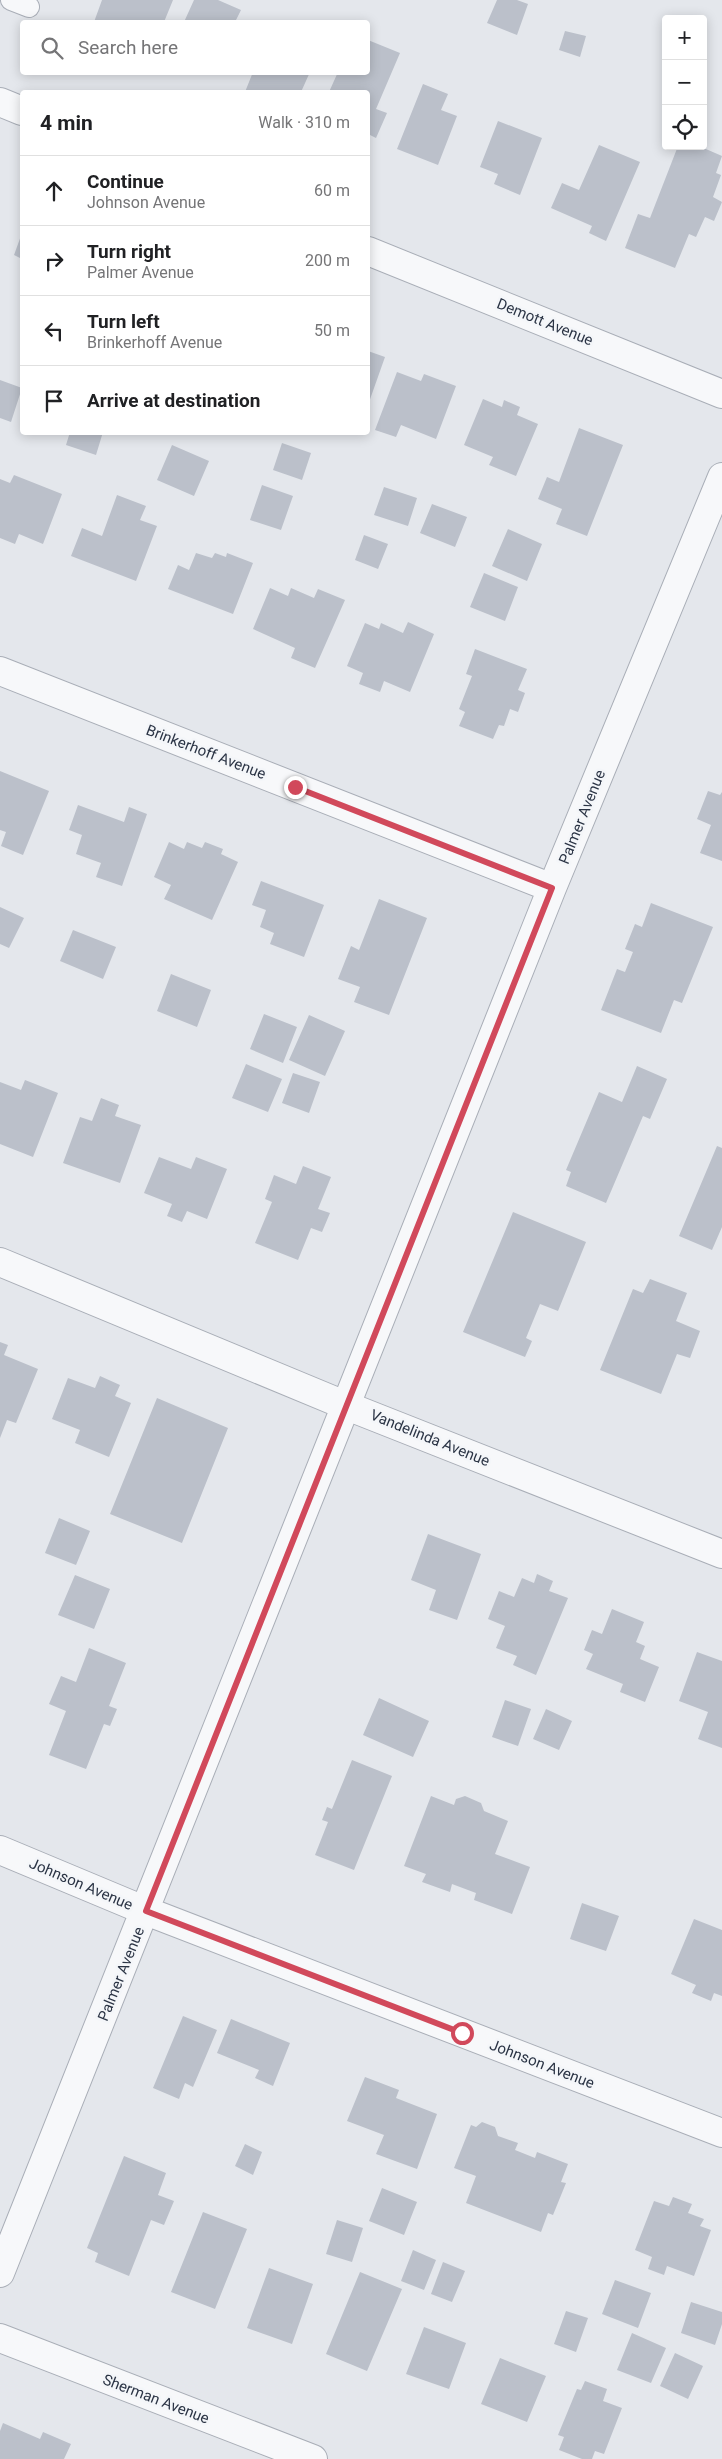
<!DOCTYPE html>
<meta charset="utf-8">
<style>
body{margin:0;font-family:Roboto,sans-serif;background:#f2f2f2;color:#202124}
.controls{position:absolute;right:15px;top:15px;display:grid;overflow:hidden;border-radius:5px;box-shadow:0 2px 12px #0003}
.controls button{width:45px;height:45px;display:grid;place-items:center;padding:0;border:0;border-bottom:1px solid #e0e0e0;background:#fff;color:#202124;font:25px sans-serif}
.stop{position:absolute;width:15px;height:15px;margin:-11px;border:4px solid #d1495b;border-radius:50%;background:#fff}
.stop.end{background:#d1495b;border-color:#fff;box-shadow:0 1px 5px #0008}
.list{margin:0;padding:0;list-style:none}
h2{display:flex;justify-content:space-between;align-items:center;height:65px;margin:0;padding:0 20px;font-size:21px}
h2 small{font-size:16px;font-weight:400;color:#757577}
.list li{display:grid;grid-template-columns:32px 1fr auto;gap:15px;align-items:center;box-sizing:border-box;height:70px;padding:0 20px;border-top:1px solid #e0e0e0}
.list b{display:block;font-size:19px;white-space:nowrap}
.list p{margin:0;font-size:16px;white-space:nowrap;color:#757577}
.list em{font-size:16px;font-style:normal;color:#757577}
.icon{flex:none;width:28px;height:28px;fill:none;stroke:currentColor;stroke-width:2;stroke-linecap:round;stroke-linejoin:round}
.map{position:relative;flex:none;width:722px;height:2459px;overflow:hidden}
.search{position:absolute;background:#fff;box-shadow:0 2px 12px #0003;left:20px;top:20px;width:350px;height:55px;display:flex;align-items:center;gap:12px;box-sizing:border-box;padding:0 18px;border-radius:5px;color:#757577;font-size:19px}
.panel{position:absolute;background:#fff;box-shadow:0 2px 12px #0003;left:20px;top:90px;width:350px;height:345px;border-radius:5px}
.map>svg:first-child{display:block}
.building{fill:#bbc0ca}
.lines{fill:none;stroke-linecap:round;stroke-linejoin:round}
.lane-casing{stroke:#a9aeb7;stroke-width:22}
.street-casing{stroke:#a9aeb7;stroke-width:30}
.lane{stroke:#f7f8fa;stroke-width:20}
.street{stroke:#f7f8fa;stroke-width:28}
.route{stroke:#d1495b;stroke-width:6}
.labels{text-anchor:middle;dominant-baseline:central;stroke-width:5;stroke-linejoin:round;paint-order:stroke}
.street-label{font-size:15px;fill:#2b3445;stroke:#f4f6f9}
</style>
<div class="map">
<svg width="722" height="2459" viewBox="0 0 722 2459">
<rect width="100%" height="100%" fill="#e4e7ec"/>
<path class="building" d="M102,0h71l-9,22h-70z
M194,0h24l23,10 -6,12h-51z
M497,0h20l11,4 -11,31 -30,-12z
M565,31l21,5 -6,21 -21,-7z
M368,40l32,13 -24,56 11,4 -11,25 -8,-4v-42h-39l9,-20h30z
M253,72h57l-9,20 -17,-2 -1,2h-38z
M423,84l25,10 -7,16 16,6 -19,49 -41,-16z
M498,121l44,17 -22,57 -26,-11 4,-10 -18,-7z
M599,145l41,17 -34,79 -17,-8 3,-7 -41,-18 11,-25 17,7z
M678,146h21l23,10 -6,17 5,2 -8,22 9,5 -8,19 -9,-4 -9,20 -7,-3 -14,34 -50,-20 13,-34 12,4z
M22,233v26l-8,-4z
M368,351l17,6 -17,48z
M397,372l24,9 3,-7 32,12 -20,53 -35,-14 -5,12 -21,-7z
M0,380l22,8 -11,34 -11,-4z
M483,399l19,8 2,-7 16,7 -3,8 21,9 -22,52 -27,-11 4,-8 -29,-12z
M579,428l44,17 -36,91 -31,-12 6,-15 -24,-10 9,-22 12,5z
M70,432h33l-7,23 -30,-10z
M282,443l29,10 -9,27 -29,-10z
M172,445l37,16 -15,35 -37,-16z
M14,475l48,19 -19,50 -24,-10 -4,10 -15,-6v-59l10,4z
M262,485l31,11 -12,34 -31,-10z
M384,487l33,11 -9,28 -34,-11z
M117,495l29,11 -6,14 17,6 -21,55 -65,-25 11,-28 20,8z
M432,504l35,13 -12,30 -35,-14z
M508,529l34,15 -15,37 -35,-15z
M364,535l24,9 -10,25 -23,-9z
M196,553l16,5 3,-5 11,4 1,-4 26,10 -20,51 -65,-25 10,-24 11,5z
M484,573l34,14 -13,34 -35,-14z
M270,588l18,8 3,-8 23,10 4,-9 27,11 -30,68 -24,-10 4,-10 -42,-19z
M408,622l26,12 -24,58 -26,-11 -4,11 -21,-8 4,-11 -16,-7 18,-43 14,6 2,-6 22,10z
M475,649l52,20 -9,21 7,3 -7,19 -8,-3 -6,17 -5,-1 -6,14 -34,-13 6,-14 -6,-3 13,-33 -6,-2z
M0,771l49,20 -26,64 -22,-9 5,-14 -6,-2z
M708,791l12,4 2,-3v69l-22,-8 11,-28 -14,-6z
M78,805l46,17 5,-15 18,7 -25,72 -26,-9 5,-14 -25,-9 6,-19 -13,-5z
M169,842l15,7 3,-7 15,6 3,-6 18,7 -2,5 17,8 -26,58 -48,-21 7,-14 -17,-8z
M261,881l63,24 -20,52 -34,-13 4,-11 -14,-6 6,-17 -14,-5z
M379,899l48,19 -38,97 -35,-13 6,-15 -22,-8 13,-33 8,4z
M651,903l62,24 -31,76 -8,-3 -13,33 -60,-23 16,-41 8,3 8,-20 -8,-3 10,-25 7,3z
M0,907l24,11 -15,30 -9,-4z
M73,930l43,17 -13,32 -43,-18z
M171,974l40,16 -14,37 -40,-16z
M264,1014l33,13 -14,36 -33,-14z
M309,1015l36,16 -20,45 -36,-16z
M246,1064l36,15 -14,33 -36,-14z
M637,1066l30,13 -17,40 -7,-3 -37,87 -40,-17 5,-14 -5,-2 33,-78 23,10z
M293,1073l27,9 -11,31 -27,-10z
M25,1080l33,13 -25,64 -33,-13v-62l21,8z
M101,1098l18,7 -4,11 26,9 -21,58 -57,-20 17,-46 12,4z
M717,1146l5,2v79l-10,23 -33,-14z
M159,1157l32,12 5,-12 31,12 -20,50 -20,-8 -5,11 -15,-6 5,-12 -28,-11z
M303,1166l28,11 -13,32 12,4 -8,19 -11,-4 -13,32 -43,-17 17,-41 -7,-3 9,-24 22,9z
M513,1212l73,30 -28,69 -18,-7 -14,34 6,3 -7,16 -62,-25z
M650,1279l37,14 -11,28 24,10 -10,27 -13,-4 -16,40 -61,-24 33,-81 10,4z
M0,1342l8,3 -4,10 34,14 -22,54 -9,-3 -7,18z
M100,1376l20,9 -5,11 16,7 -22,54 -34,-14 5,-13 -28,-11 16,-41 27,10z
M157,1398l71,30 -46,115 -72,-29z
M59,1518l31,13 -14,34 -31,-12z
M428,1534l53,20 -24,66 -28,-10 7,-20 -25,-10z
M537,1574l16,7 -4,10 19,7 -32,77 -23,-10 4,-9 -21,-8 9,-22 -17,-7 11,-28 15,6 8,-19 12,5z
M75,1575l35,14 -16,40 -36,-14z
M612,1609l32,13 -8,20 9,4 -5,13 19,8 -14,35 -25,-10 3,-8 -37,-15 7,-15 -9,-4 8,-20 10,4z
M89,1648l37,15 -17,43 8,3 -7,17 -6,-2 -18,45 -37,-14 17,-44 -17,-7 12,-28 15,6z
M697,1652l25,9v87l-24,-9 10,-27 -29,-11z
M379,1698l50,23 -16,36 -50,-22z
M505,1700l26,9 -13,37 -26,-9z
M546,1709l26,12 -13,29 -26,-11z
M352,1760l40,16 -38,94 -39,-15 13,-33 -6,-2 5,-13 5,2z
M431,1796l23,9 2,-6 9,-3 16,7 3,8 24,10 -13,33 35,13 -18,47 -38,-14 2,-7 -24,-9 -2,8 -28,-10 4,-8 -22,-8z
M582,1903l37,13 -13,35 -36,-12z
M694,1919l28,11v66l-8,-3 -3,8 -19,-8 4,-8 -25,-11z
M183,2016l34,14 -24,57 -8,-4 -6,16 -26,-11z
M231,2019l59,24 -17,43 -18,-8 4,-8 -42,-17z
M365,2077l34,13 -3,8 41,16 -20,55 -41,-15 8,-19 -37,-14z
M482,2122l13,5 3,9 20,7 -3,7 20,8 2,-6 31,12 -7,18 5,1 -13,32 -5,-2 -7,19 -75,-29 10,-27 -22,-8 17,-43 5,2z
M245,2144l17,8 -9,23 -18,-9z
M124,2156l42,17 -8,22 16,6 -10,24 -13,-5 -22,56 -34,-14 3,-9 -11,-5z
M382,2188l35,14 -13,33 -35,-14z
M673,2197l19,7 -4,9 16,6 -4,7 11,4 -17,46 -27,-10 -3,9 -16,-6 4,-12 -17,-7 19,-49 15,5z
M203,2212l44,17 -32,80 -44,-17z
M337,2220l26,8 -11,34 -26,-8z
M413,2250l23,10 -12,30 -23,-9z
M443,2262l22,9 -13,31 -21,-8z
M269,2268l44,16 -21,60 -45,-16z
M360,2272l42,17 -35,82 -41,-17z
M615,2280l36,13 -13,35 -36,-14z
M691,2302l31,10v12l-7,21 -34,-12z
M566,2311l22,7 -12,34 -22,-8z
M424,2327l42,16 -17,46 -43,-15z
M632,2333l34,15 -15,35 -34,-13z
M675,2353l28,13 -15,33 -28,-13z
M500,2358l46,18 -19,46 -46,-18z
M585,2381l22,8 -4,12 19,7 -18,46 -9,-3 -3,8h-10l-23,-9 5,-13 -6,-2 19,-46 4,1z
M3,2423l37,16 3,-7 28,12 -7,15h-64v-28z"/>
<g class="lines">
<g class="lane-casing">
<path id="lane" d="M11,0l18,7"/>
</g>
<g class="street-casing">
<path id="street" d="M0,102l22,9
M368,251l354,143
M0,671l552,217
M0,1262l347,144 375,148
M0,1850l146,61 576,222
M0,2273l552,-1385 170,-411
M0,2338l313,121"/>
</g>
<use href="#lane" class="lane"/>
<use href="#street" class="street"/>
</g>
<g class="lines">
<path class="route" d="M295,787l257,101 -406,1023 316,122"/>
</g>
<g class="labels">
<g class="street-label">
<text transform="translate(545 322) rotate(22)">Demott Avenue</text>
<text transform="translate(206 752) rotate(21)">Brinkerhoff Avenue</text>
<text transform="translate(582 817) rotate(-68)">Palmer Avenue</text>
<text transform="translate(430 1438) rotate(22)">Vandelinda Avenue</text>
<text transform="translate(81 1884) rotate(23)">Johnson Avenue</text>
<text transform="translate(121 1974) rotate(-68)">Palmer Avenue</text>
<text transform="translate(542 2064) rotate(21)">Johnson Avenue</text>
<text transform="translate(156 2399) rotate(21)">Sherman Avenue</text>
</g>
</g>
</svg>
<div class="controls">
<button>+</button>
<button>−</button>
<button><svg class="icon" aria-label="locate" viewBox="0 0 24 24"><circle cx="12" cy="12" r="6"/><path d="M12 2v4M12 18v4M2 12h4M18 12h4"/></svg></button>
</div>
<div class="stop" style="left:462px;top:2033px"></div>
<div class="stop end" style="left:295px;top:787px"></div>
<div class="search"><svg class="icon" aria-label="search" viewBox="0 0 24 24"><circle cx="10" cy="10" r="6"/><path d="M15 15l6 6"/></svg>Search here</div>
<section class="panel">
<h2>4 min<small>Walk · 310 m</small></h2>
<ul class="list">
<li><svg class="icon" aria-label="ahead" viewBox="0 0 24 24"><path d="M12 20V5M6 11l6-6 6 6"/></svg><div><b>Continue</b><p>Johnson Avenue</p></div><em>60 m</em></li>
<li><svg class="icon" aria-label="right" viewBox="0 0 24 24"><path d="M7 20v-9h11M14 6l5 5-5 5"/></svg><div><b>Turn right</b><p>Palmer Avenue</p></div><em>200 m</em></li>
<li><svg class="icon" aria-label="left" viewBox="0 0 24 24"><path d="M17 20v-9H6M10 6l-5 5 5 5"/></svg><div><b>Turn left</b><p>Brinkerhoff Avenue</p></div><em>50 m</em></li>
<li><svg class="icon" aria-label="arrive" viewBox="0 0 24 24"><path d="M6 21V4h12l-3 4 3 4H6"/></svg><div><b>Arrive at destination</b></div></li>
</ul>
</section>
</div>
